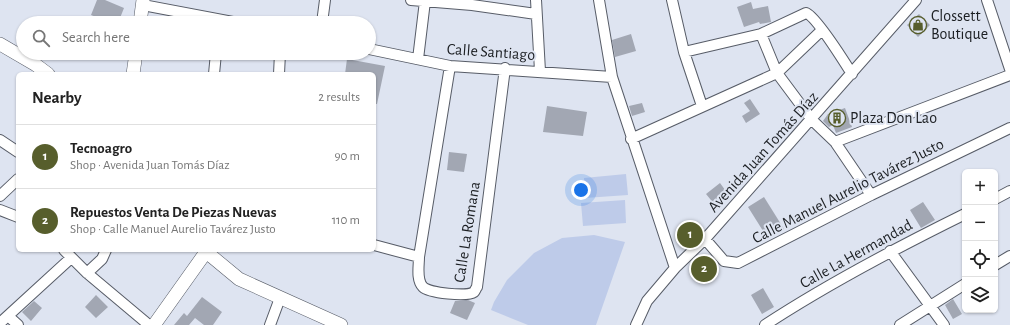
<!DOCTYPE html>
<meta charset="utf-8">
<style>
body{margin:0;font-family:"Alegreya Sans",sans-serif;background:#f6f6f6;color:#222}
.controls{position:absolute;right:12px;bottom:12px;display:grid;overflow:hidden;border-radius:6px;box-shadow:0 1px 3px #0004}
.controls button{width:36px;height:36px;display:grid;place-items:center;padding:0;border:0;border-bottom:1px solid #e0e0e0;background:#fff;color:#222;font:20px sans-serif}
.you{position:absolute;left:581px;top:190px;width:14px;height:14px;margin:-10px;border:3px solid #fff;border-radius:50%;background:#1a73e8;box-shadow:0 0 0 6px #1a73e833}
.badge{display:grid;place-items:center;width:26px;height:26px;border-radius:50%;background:#575e2c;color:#fff;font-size:13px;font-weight:700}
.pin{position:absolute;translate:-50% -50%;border:2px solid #fff;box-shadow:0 1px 4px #0006}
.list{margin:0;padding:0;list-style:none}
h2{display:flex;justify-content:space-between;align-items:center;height:52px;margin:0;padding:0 16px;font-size:17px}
h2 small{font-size:13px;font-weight:400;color:#767676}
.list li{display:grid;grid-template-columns:26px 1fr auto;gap:12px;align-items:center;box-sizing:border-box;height:64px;padding:0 16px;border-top:1px solid #e0e0e0}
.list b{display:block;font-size:15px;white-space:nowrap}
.list p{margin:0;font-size:13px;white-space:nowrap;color:#767676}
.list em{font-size:13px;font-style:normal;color:#767676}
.icon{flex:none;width:22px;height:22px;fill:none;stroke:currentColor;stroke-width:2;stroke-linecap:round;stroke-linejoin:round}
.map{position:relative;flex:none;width:1010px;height:325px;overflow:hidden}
.search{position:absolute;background:#fff;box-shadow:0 1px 3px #0004;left:16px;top:16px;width:360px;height:44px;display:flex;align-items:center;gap:10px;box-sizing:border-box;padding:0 14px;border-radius:22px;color:#767676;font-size:15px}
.panel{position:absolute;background:#fff;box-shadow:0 1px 3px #0004;left:16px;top:72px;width:360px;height:180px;border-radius:6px}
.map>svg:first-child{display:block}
.green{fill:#becbe9}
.building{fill:#a2a7b3}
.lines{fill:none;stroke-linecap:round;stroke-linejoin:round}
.minor-casing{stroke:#575c67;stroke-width:12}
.major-casing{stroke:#575c67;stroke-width:14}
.minor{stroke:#fff;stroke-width:10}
.major{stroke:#fff;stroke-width:13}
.labels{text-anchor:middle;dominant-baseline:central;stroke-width:4;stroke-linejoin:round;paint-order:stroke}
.poi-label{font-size:16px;fill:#1c1f23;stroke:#dee4f1;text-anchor:start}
.street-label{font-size:16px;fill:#1c1f23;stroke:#dee4f1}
</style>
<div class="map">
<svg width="1010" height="325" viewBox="0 0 1010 325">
<rect width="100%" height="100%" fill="#dee4f1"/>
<path class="green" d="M626,174l2,21 -43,3 -1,-20z
M625,200l1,23 -43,3 -2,-23z
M594,235l31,7 -29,83h-68l-37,-15 3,-8 13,-22 27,-27 28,-15z"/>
<path class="building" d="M97,0h8l19,8 -6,15h-7l-20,-8z
M751,2l2,7 15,-3 3,16 -11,2 -1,-2 -15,5 -7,-20z
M919,14l11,11 -12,12 -11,-12z
M631,34l5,17 -21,6 -3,-17z
M347,59l38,7 -8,38h-3v-30h-29z
M750,99l10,15 -14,9 -4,-7 8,-5 -6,-8z
M642,103l3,9 -13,4 -3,-10z
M547,106l40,6 -4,24 -40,-4z
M845,108l7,19 -16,6 -3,-8 -4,2 -6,-6 5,-7z
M449,152l18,2 -3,18 -17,-2z
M720,183l8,11 -13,11 -9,-11z
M764,197l20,32 -16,10 -20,-32z
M923,202l12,18 -14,8 -11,-18z
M688,227l10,10 -6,6 -11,-10z
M700,259l7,1 8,14 -13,8 -10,-17z
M763,288l11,19 -12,7 -11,-19z
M96,295l12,12 -12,11 -11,-11z
M202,297l20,15 -9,13h-9l-9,-7 -6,7h-15l10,-12 3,3z
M953,299l9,15 -9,5 -8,-14z
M468,300l7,3 -8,17 -17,-7 5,-12z
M34,301l8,7 -11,13 -9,-9z"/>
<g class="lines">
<g class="minor-casing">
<path id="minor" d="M411,0l61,5 64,9
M536,0l4,71
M599,0l13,77 63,191
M672,0l12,52 18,54
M987,0l23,69
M143,5l95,18
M322,23l3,-23
M761,34l16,39 35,47 23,22 36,53
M369,49l81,17 162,11
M684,52l77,-18 45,-21c10,3 39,50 46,61
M418,59l7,-58
M450,66l-31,191c0,9 -3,23 4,30 6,6 44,10 51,5 1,-1 2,-4 3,-5l28,-219
M214,74l2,-21
M279,74l1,-21
M631,139l146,-66 45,-43
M0,140l18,12
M835,142l175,-67
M0,196l18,-17
M995,199l15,-8
M0,210l18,7
M705,239l19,22 14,2 133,-68 139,-67
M374,245l45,12
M64,250l23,23 62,52
M890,251l54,74
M995,265l15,-9
M87,273l15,-14 4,-9
M8,316l10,9
M0,323l71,-65
M270,325l10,-27
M636,325l11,-24 28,-33 30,-29 211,-239
M765,325c64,-42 131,-77 200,-111
M900,325l65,-41"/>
</g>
<g class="major-casing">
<path id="major" d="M140,23l3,-23
M0,44l36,21 12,9
M133,74l3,-21
M204,250l35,29 102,46
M154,325l52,-73"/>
</g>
<use href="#minor" class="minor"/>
<use href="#major" class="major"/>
</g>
<defs>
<g id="shop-ring" transform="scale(0.9)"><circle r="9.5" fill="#dee4f1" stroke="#575e2c" stroke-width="1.5"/><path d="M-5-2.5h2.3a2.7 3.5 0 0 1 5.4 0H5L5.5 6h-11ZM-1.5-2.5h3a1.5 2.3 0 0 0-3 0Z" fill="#575e2c"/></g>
<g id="building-ring" transform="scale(0.9)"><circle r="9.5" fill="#dee4f1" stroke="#575e2c" stroke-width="1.5"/><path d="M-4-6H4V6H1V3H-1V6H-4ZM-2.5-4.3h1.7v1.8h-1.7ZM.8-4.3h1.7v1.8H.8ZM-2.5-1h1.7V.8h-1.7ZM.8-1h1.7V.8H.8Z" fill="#575e2c"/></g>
</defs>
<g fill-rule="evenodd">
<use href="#shop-ring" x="918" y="25"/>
<use href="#building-ring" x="837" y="118"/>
</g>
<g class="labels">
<g class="poi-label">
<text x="931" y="16">Clossett<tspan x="931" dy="18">Boutique</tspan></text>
<text x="850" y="118">Plaza Don Lao</text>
</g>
<g class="street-label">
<text transform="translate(491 52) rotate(4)">Calle Santiago</text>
<text transform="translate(763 152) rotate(-48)">Avenida Juan Tomás Díaz</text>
<text transform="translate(848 191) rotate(-27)">Calle Manuel Aurelio Tavárez Justo</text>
<text transform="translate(467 232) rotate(-81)">Calle La Romana</text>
<text transform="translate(856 254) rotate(-29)">Calle La Hermandad</text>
</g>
</g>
</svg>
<div class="controls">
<button>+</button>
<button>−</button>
<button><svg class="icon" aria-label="locate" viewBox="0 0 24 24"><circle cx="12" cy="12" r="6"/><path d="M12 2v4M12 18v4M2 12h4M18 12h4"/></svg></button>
<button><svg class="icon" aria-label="layers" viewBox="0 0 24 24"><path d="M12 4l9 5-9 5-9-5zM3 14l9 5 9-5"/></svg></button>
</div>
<div class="you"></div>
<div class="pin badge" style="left:690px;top:235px">1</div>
<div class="pin badge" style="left:704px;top:269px">2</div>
<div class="search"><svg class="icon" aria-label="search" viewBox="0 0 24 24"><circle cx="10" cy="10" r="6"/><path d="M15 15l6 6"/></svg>Search here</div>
<section class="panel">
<h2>Nearby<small>2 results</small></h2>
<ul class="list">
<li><span class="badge">1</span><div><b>Tecnoagro</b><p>Shop · Avenida Juan Tomás Díaz</p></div><em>90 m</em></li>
<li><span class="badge">2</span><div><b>Repuestos Venta De Piezas Nuevas</b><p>Shop · Calle Manuel Aurelio Tavárez Justo</p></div><em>110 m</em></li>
</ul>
</section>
</div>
